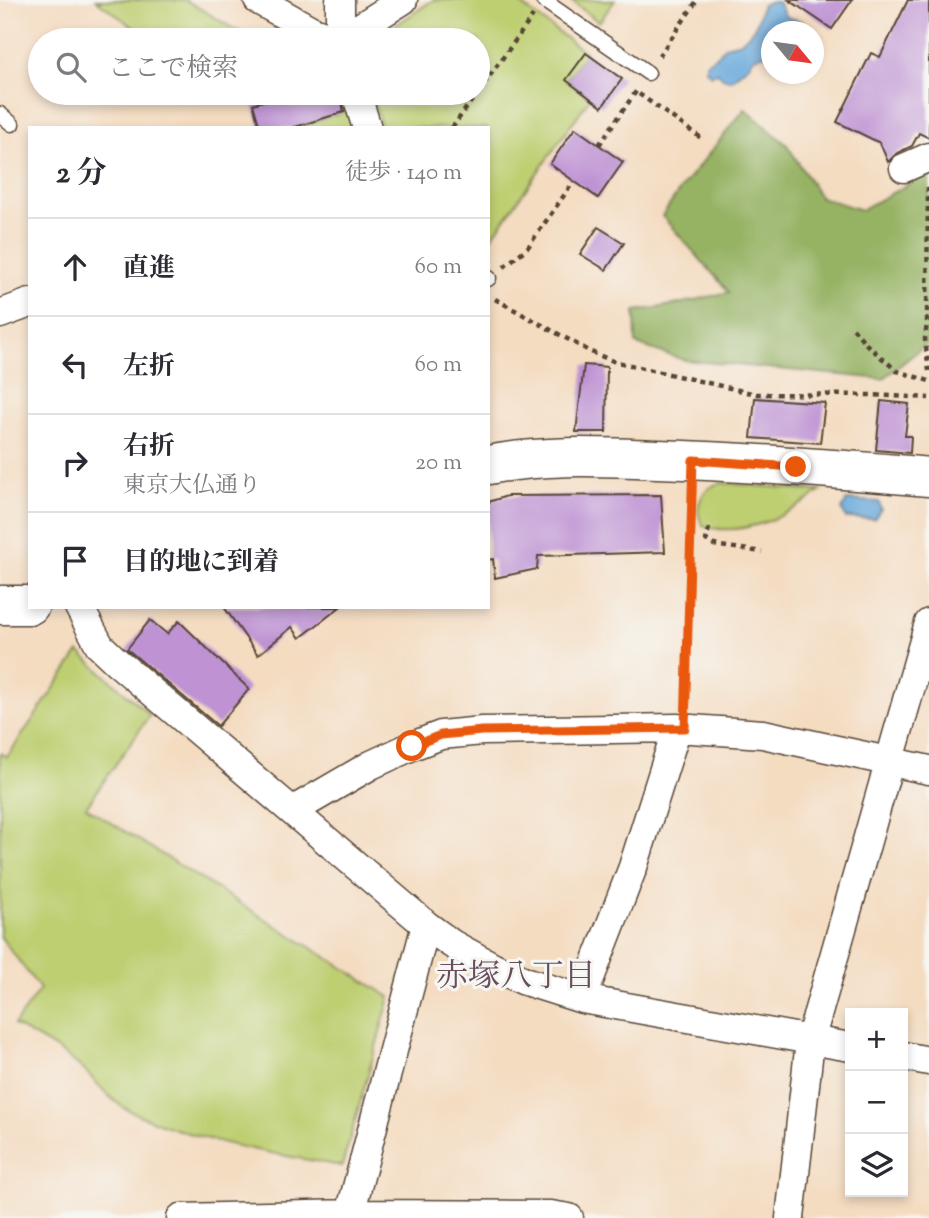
<!DOCTYPE html>
<html lang="ja">
<meta charset="utf-8">
<style>
body{margin:0;font-family:"Sorts Mill Goudy","Noto Serif JP",serif;background:#f2f2f3;color:#2b2b33}
.controls{position:absolute;right:21px;bottom:21px;display:grid;overflow:hidden;border-radius:0px;box-shadow:0 4px 10px #0003}
.controls button{width:63px;height:63px;display:grid;place-items:center;padding:0;border:0;border-bottom:2px solid #e1e1e2;background:#fff;color:#2b2b33;font:35px sans-serif}
.compass{position:absolute;left:761px;top:21px;width:63px;height:63px;border-radius:50%;background:#fff;box-shadow:0 4px 10px #0003;rotate:119deg}
.stop{position:absolute;width:21px;height:21px;margin:-16px;border:5px solid #ea580c;border-radius:50%;background:#fff}
.stop.end{background:#ea580c;border-color:#fff;box-shadow:0 2px 7px #0008}
.list{margin:0;padding:0;list-style:none}
h2{display:flex;justify-content:space-between;align-items:center;height:91px;margin:0;padding:0 28px;font-size:30px}
h2 small{font-size:23px;font-weight:400;color:#7c7c81}
.list li{display:grid;grid-template-columns:46px 1fr auto;gap:21px;align-items:center;box-sizing:border-box;height:98px;padding:0 28px;border-top:2px solid #e1e1e2}
.list b{display:block;font-size:26px;white-space:nowrap}
.list p{margin:0;font-size:23px;white-space:nowrap;color:#7c7c81}
.list em{font-size:23px;font-style:normal;color:#7c7c81}
.icon{flex:none;width:38px;height:38px;fill:none;stroke:currentColor;stroke-width:2;stroke-linecap:round;stroke-linejoin:round}
.map{position:relative;flex:none;width:929px;height:1218px;overflow:hidden}
.search{position:absolute;background:#fff;box-shadow:0 4px 10px #0003;left:28px;top:28px;width:462px;height:77px;display:flex;align-items:center;gap:18px;box-sizing:border-box;padding:0 24px;border-radius:38px;color:#7c7c81;font-size:26px}
.panel{position:absolute;background:#fff;box-shadow:0 4px 10px #0003;left:28px;top:126px;width:462px;height:483px;border-radius:0px}
.map>svg:first-child{display:block}
.green{fill:#becf72;stroke:#7c7c48;stroke-width:2}
.forest{fill:#96b264;stroke:#686e41;stroke-width:2}
.water{fill:#68a8db;stroke:#52697c;stroke-width:2}
.building{fill:#be92d3}
.lines{fill:none;stroke-linecap:round;stroke-linejoin:round}
.lane-casing{stroke:#574536;stroke-width:17}
.street-casing{stroke:#574536;stroke-width:31}
.secondary-casing{stroke:#574536;stroke-width:41}
.path{stroke:#574536;stroke-width:4.5;stroke-dasharray:5 5;stroke-linecap:butt}
.lane{stroke:#fff;stroke-width:14}
.street{stroke:#fff;stroke-width:28}
.secondary{stroke:#fff;stroke-width:38}
.route{stroke:#ea580c;stroke-width:9}
.labels{text-anchor:middle;dominant-baseline:central;stroke-width:6;stroke-linejoin:round;paint-order:stroke}
.neighbourhood-label{font-size:32px;fill:#694e5d;stroke:#f6f6f2}
</style>
<div class="map">
<svg width="929" height="1218" viewBox="0 0 929 1218">
<rect width="100%" height="100%" fill="#f6f6f2"/>
<filter id="ink" filterUnits="userSpaceOnUse"><feTurbulence type="fractalNoise" baseFrequency=".0143" numOctaves="2"/><feDisplacementMap in="SourceGraphic" scale="14" xChannelSelector="R" yChannelSelector="G"/><feConvolveMatrix kernelMatrix="1 2 1 2 8 2 1 2 1" color-interpolation-filters="sRGB"/></filter>
<filter id="wash" filterUnits="userSpaceOnUse"><feTurbulence type="fractalNoise" baseFrequency=".00686" numOctaves="4" result="noise"/><feDisplacementMap in="SourceGraphic" scale="28" xChannelSelector="R" yChannelSelector="G"/><feGaussianBlur stdDeviation="1.57" result="paint"/><feColorMatrix in="noise" values="0 0 0 0 0 0 0 0 0 0 0 0 0 0 0 0 0 1.4 0 .05"/><feComposite in="paint" operator="in"/></filter>
<g filter="url(#wash)">
<rect width="100%" height="100%" fill="#f4dcc1"/>
<path class="green" d="M96,0h89l68,40h-102z
M433,0h82l71,53 -20,27 24,18 -98,139 -4,1v-110h-106l-11,-35h107v-53h-104z
M570,0h45l-16,22z
M349,110l5,18h-62z
M722,483l99,8c-32,24 -77,47 -117,35 -13,-16 -2,-40 18,-43z
M79,652l71,63 -64,92 304,190 -48,169c-71,-13 -146,-24 -212,-55 -19,-9 -30,-26 -44,-39 -21,-20 -46,-33 -72,-47l26,-36 -40,-53v-183l7,4z"/>
<path class="forest" d="M745,109l42,36 33,52 41,13 68,-37v169l-46,37 -199,-19 -48,-16 -1,-33 39,-6 55,-13 -67,-76 20,-29z"/>
<path class="water" d="M769,2h9l8,15 15,4 5,10 -34,1 -1,21 -17,4 -4,7 -19,16 -8,-2 -5,-5 -7,2 -5,-5v-7l12,-8 7,-9 16,-4 9,-9 6,-8 6,-20z
M847,500l32,2 2,7 -7,10 -28,-1 -4,-9z"/>
<g id="blocks">
<path class="building" d="M789,0h63l-20,29z
M908,0h21v138l-10,-5 -7,13 -15,7 -9,9 -8,-19 -43,-21 34,-69 9,4z
M586,53l36,26 -20,28 -36,-27z
M289,93h51l4,19 -52,16h-32l-7,-24z
M373,93h14l1,5 -12,4z
M575,128l48,34 -25,36 -48,-34z
M598,227l26,16 -18,27 -26,-16z
M584,365l23,2 -1,65h-30z
M755,398l70,5 -5,40 -69,-5z
M881,401l28,3 -4,32h6l-1,17 -34,-3z
M661,495l4,57 -127,4 -1,13 -42,9 -2,-19 -5,1v-58l19,-6z
M224,607h116l-40,31 -8,-11 -34,28z
M150,620l17,14 12,-13 70,68 -31,37 -91,-77z"/>
</g>
</g>
<g filter="url(#ink)">
<use href="#blocks" fill-opacity="0" stroke="#574536" stroke-width="2"/>
<g class="lines">
<g class="lane-casing">
<path id="lane" d="M543,0l105,73
M0,114l12,10
M488,279l1,-1"/>
</g>
<g class="street-casing">
<path id="street" d="M258,0l55,31 26,9
M340,40l63,-40
M340,40v-40
M356,93l11,35
M904,168l25,-11
M0,314l30,-11
M79,607l21,39 17,16 309,263 26,19 42,23 31,14 57,18 268,48
M292,811l79,-46 41,-19 29,-11 41,-4 195,-3 86,6 166,36
M582,999l51,-132 44,-139
M903,1056l26,5
M350,1214l76,-289
M181,1218l169,-4 201,1 18,3
M790,1218l20,-177 119,-418"/>
</g>
<g class="secondary-casing">
<path id="secondary" d="M488,465c57,-11 113,-8 170,-6 90,3 181,10 271,18
M0,605h30"/>
</g>
<path class="path" d="M659,56l37,-54
M478,92l55,-76
M639,94l65,46
M452,128l25,-35
M599,145l38,-55
M928,187l-1,136 -2,16 4,32
M504,267l24,-20 46,-66
M495,299l96,53 22,9 143,33 115,1 58,3
M853,328l13,16 31,27 32,10
M709,528l-3,12 8,5 48,7
M685,701l7,-209"/>
<use href="#lane" class="lane"/>
<use href="#street" class="street"/>
<use href="#secondary" class="secondary"/>
</g>
</g>
<g class="lines" filter="url(#ink)">
<path class="route" d="M412,746l29,-11 41,-4 203,-3 8,-268 103,7"/>
</g>
<g class="labels">
<g class="neighbourhood-label">
<text x="516" y="978">赤塚八丁目</text>
</g>
</g>
</svg>
<div class="controls">
<button>+</button>
<button>−</button>
<button><svg class="icon" aria-label="layers" viewBox="0 0 24 24"><path d="M12 4l9 5-9 5-9-5zM3 14l9 5 9-5"/></svg></button>
</div>
<svg class="compass" viewBox="-18 -18 36 36"><path d="M0-13l5 13h-10z" fill="#e53935"/><path d="M0 13l5-13h-10z" fill="#7c7c81"/></svg>
<div class="stop" style="left:412px;top:746px"></div>
<div class="stop end" style="left:796px;top:467px"></div>
<div class="search"><svg class="icon" aria-label="search" viewBox="0 0 24 24"><circle cx="10" cy="10" r="6"/><path d="M15 15l6 6"/></svg>ここで検索</div>
<section class="panel">
<h2>2 分<small>徒歩 · 140 m</small></h2>
<ul class="list">
<li><svg class="icon" aria-label="ahead" viewBox="0 0 24 24"><path d="M12 20V5M6 11l6-6 6 6"/></svg><div><b>直進</b></div><em>60 m</em></li>
<li><svg class="icon" aria-label="left" viewBox="0 0 24 24"><path d="M17 20v-9H6M10 6l-5 5 5 5"/></svg><div><b>左折</b></div><em>60 m</em></li>
<li><svg class="icon" aria-label="right" viewBox="0 0 24 24"><path d="M7 20v-9h11M14 6l5 5-5 5"/></svg><div><b>右折</b><p>東京大仏通り</p></div><em>20 m</em></li>
<li><svg class="icon" aria-label="arrive" viewBox="0 0 24 24"><path d="M6 21V4h12l-3 4 3 4H6"/></svg><div><b>目的地に到着</b></div></li>
</ul>
</section>
</div>
